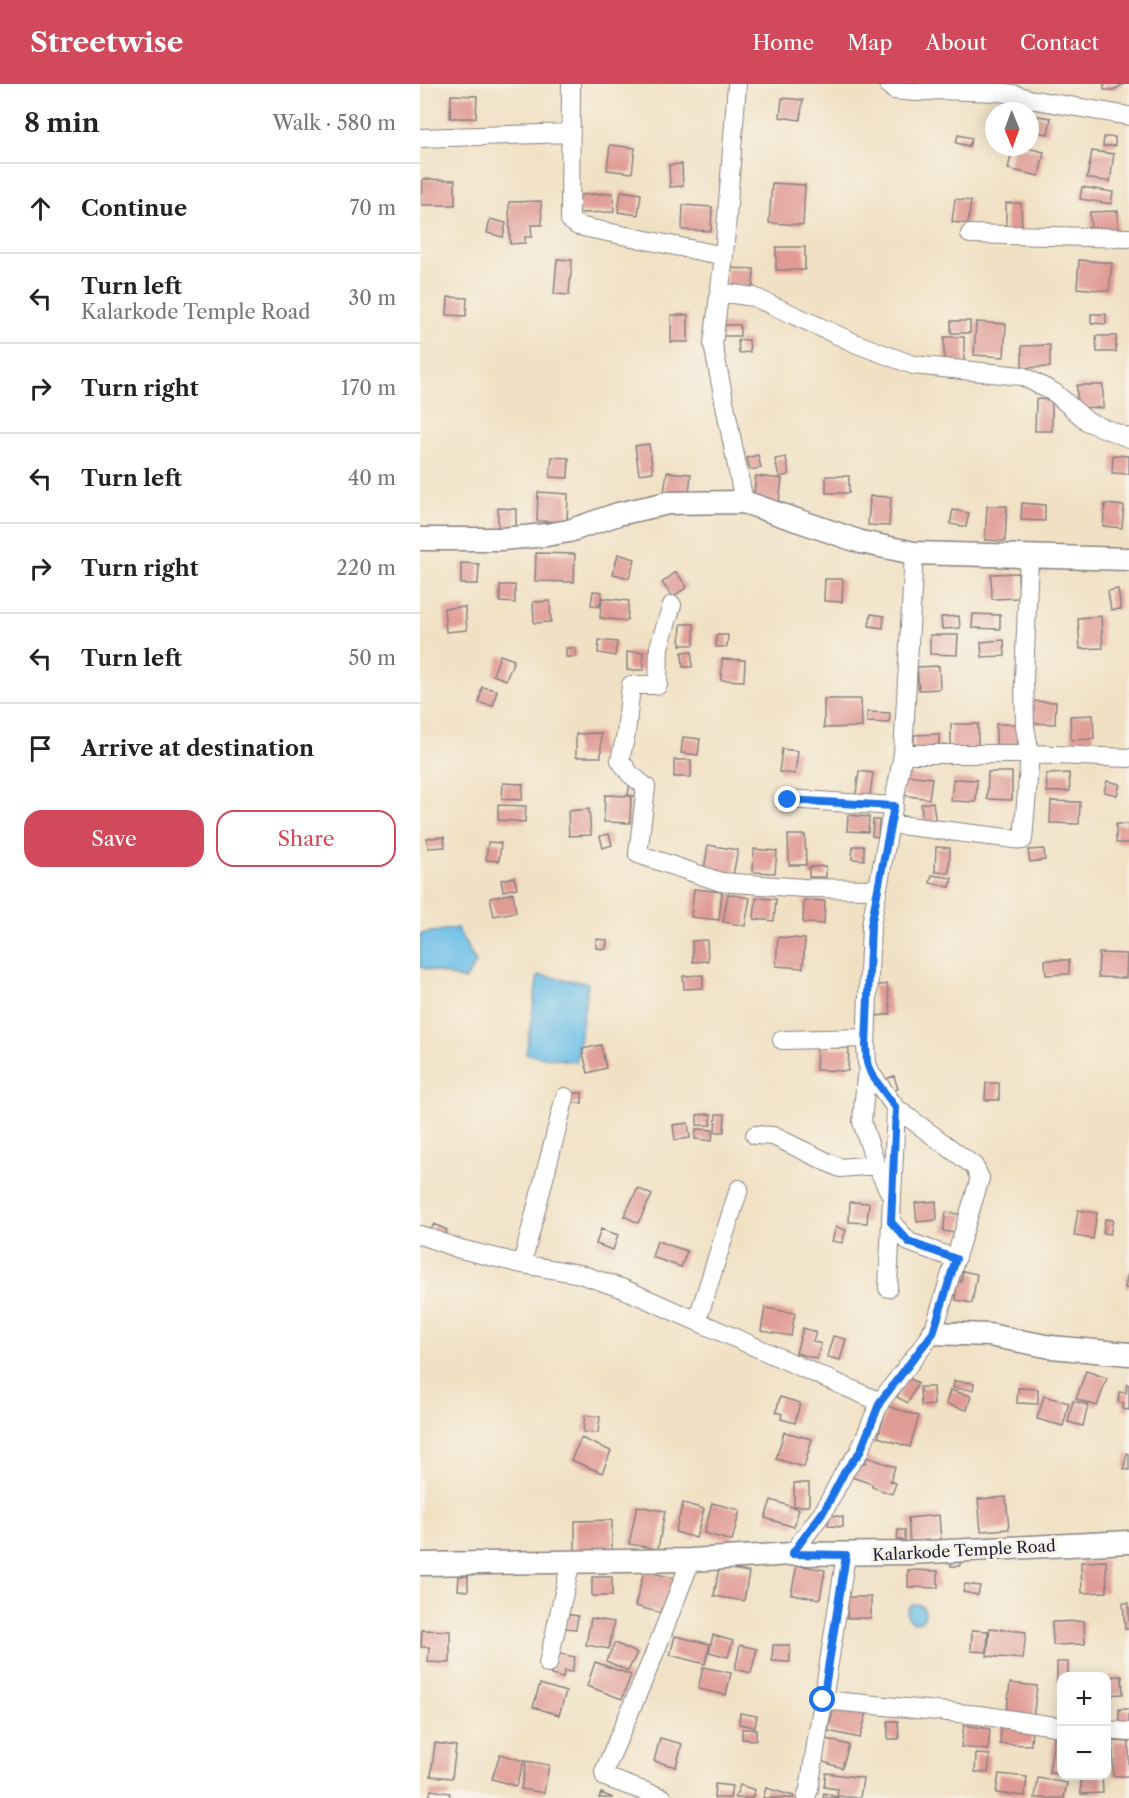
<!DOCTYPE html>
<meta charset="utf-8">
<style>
body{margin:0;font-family:"Libre Caslon Text",serif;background:#f6f6f6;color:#222}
.controls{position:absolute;right:18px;bottom:18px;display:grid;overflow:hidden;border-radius:12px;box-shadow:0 3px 15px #0003}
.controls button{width:54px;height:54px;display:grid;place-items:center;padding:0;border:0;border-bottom:2px solid #e0e0e0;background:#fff;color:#222;font:30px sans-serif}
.compass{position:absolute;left:565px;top:18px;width:54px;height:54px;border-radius:50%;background:#fff;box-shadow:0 3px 15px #0003;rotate:179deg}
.stop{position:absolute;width:18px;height:18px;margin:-14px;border:4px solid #1a73e8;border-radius:50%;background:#fff}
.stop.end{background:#1a73e8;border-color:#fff;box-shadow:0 2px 6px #0008}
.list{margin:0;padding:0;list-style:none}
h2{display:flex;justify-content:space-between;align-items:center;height:78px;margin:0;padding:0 24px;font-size:26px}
h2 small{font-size:20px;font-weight:400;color:#767676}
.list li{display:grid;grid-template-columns:39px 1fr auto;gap:18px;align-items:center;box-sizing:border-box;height:90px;padding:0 24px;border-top:2px solid #e0e0e0}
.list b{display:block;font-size:22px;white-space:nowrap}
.list p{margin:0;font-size:20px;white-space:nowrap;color:#767676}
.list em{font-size:20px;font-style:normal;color:#767676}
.actions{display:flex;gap:12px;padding:18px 24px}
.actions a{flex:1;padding:14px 0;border:2px solid #d1495b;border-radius:18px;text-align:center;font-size:21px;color:#d1495b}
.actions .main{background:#d1495b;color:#fff}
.icon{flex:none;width:33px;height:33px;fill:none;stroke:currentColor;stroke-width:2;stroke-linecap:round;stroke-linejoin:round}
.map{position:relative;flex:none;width:709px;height:1714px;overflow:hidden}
header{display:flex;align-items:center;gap:36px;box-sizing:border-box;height:84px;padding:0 30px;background:#d1495b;color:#fff}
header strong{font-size:28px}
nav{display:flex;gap:33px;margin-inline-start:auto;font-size:21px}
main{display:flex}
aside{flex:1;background:#fff}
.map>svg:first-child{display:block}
.water{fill:#6cbfe8;stroke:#477092;stroke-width:1.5}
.building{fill:#e09b95}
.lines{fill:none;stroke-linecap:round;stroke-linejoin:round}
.minor-casing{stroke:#8a8280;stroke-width:20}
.major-casing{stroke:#8a8280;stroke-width:25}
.minor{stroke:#fff;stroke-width:18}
.major{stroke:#fff;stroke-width:22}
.route{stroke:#1a73e8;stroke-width:8}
.labels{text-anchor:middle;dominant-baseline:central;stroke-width:6;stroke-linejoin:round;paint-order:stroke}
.street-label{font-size:16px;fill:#22223b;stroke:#f7f3e8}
</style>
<header>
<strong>Streetwise</strong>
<nav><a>Home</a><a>Map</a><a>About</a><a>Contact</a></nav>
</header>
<main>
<aside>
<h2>8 min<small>Walk · 580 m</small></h2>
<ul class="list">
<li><svg class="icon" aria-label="ahead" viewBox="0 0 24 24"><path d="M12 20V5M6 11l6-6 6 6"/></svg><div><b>Continue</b></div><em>70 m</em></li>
<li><svg class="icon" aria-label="left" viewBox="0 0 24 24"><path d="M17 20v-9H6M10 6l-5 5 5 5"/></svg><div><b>Turn left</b><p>Kalarkode Temple Road</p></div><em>30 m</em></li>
<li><svg class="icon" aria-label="right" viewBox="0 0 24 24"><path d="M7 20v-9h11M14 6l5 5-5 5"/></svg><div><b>Turn right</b></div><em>170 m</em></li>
<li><svg class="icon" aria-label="left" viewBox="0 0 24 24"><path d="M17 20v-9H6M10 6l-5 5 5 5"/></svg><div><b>Turn left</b></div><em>40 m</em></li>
<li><svg class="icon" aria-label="right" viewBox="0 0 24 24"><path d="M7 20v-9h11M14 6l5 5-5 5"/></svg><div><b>Turn right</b></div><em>220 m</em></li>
<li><svg class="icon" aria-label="left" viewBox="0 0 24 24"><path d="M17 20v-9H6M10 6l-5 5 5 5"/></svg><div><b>Turn left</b></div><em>50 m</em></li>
<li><svg class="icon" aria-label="arrive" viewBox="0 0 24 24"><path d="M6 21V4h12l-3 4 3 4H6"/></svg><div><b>Arrive at destination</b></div></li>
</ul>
<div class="actions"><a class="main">Save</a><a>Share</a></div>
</aside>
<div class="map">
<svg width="709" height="1714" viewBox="0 0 709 1714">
<rect width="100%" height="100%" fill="#f7f3e8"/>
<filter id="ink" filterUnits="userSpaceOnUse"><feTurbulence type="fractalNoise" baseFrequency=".0167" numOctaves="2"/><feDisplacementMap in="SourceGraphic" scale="12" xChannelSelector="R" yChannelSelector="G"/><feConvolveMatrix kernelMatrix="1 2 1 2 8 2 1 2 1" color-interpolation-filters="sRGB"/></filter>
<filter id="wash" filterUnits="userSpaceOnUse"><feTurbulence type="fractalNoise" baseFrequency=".008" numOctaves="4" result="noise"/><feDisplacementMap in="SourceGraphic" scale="24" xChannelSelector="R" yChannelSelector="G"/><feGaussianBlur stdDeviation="1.35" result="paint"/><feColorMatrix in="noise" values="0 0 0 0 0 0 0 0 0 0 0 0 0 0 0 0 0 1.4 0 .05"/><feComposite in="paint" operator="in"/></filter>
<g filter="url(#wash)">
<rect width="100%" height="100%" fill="#f1e1c4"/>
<path class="water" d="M37,844l19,35 -11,17 -45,-13v-33z
M118,891l50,8 -12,79 -50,-8z
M487 1529a9 9 0 1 1 18 0a9 9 0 1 1-18 0Z"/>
<g id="blocks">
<path class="building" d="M684,0h20l-11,6h-9z
M31,11l26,1 -1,22h-26z
M362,14l21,2 -3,20 -20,-3z
M592,20l15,2 -1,5h-15z
M610,31l21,3 -3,16 -18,-3z
M538,51l14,3 -3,8 -13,-3z
M684,53h11v9h-12z
M190,61l25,3 -3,25 -25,-3z
M593,63h10l21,5 -5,24 -31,-7z
M672,67l22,3 -4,28 -23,-4z
M262,80l1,22 -13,1 -1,-22z
M3,95l32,1v25h-33z
M352,99l33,2 -2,40 -34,-2z
M662,103l31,5 -2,12 -31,-5z
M201,107l20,3 -3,21 -20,-3z
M193,109l1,19 -35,1v-18z
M535,115l16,2 -3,23 -16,-2z
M121,117l1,24h-11l1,12h-7v6l-15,1 -1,-42z
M586,119h15l1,29h-16z
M263,121l29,2 -1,24 -29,-1z
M698,127v23h-27l-1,-22z
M70,135l16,4 -3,14 -16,-4z
M356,163h29v23h-29z
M137,175l15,1 -3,35 -15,-1z
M659,176l33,3 -3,28 -32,-3z
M307,184l27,1 -1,18 -27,-1z
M28,213l19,1 -1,18 -19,-1z
M671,230h15v10l-15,-1z
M251,231h17v27h-17z
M531,237h19v12h-19z
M556,238l30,2 -2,33 -30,-2z
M296,241h24v11h-25z
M676,252h20v16h-19z
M524,253h20v27l-20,1z
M318,256h11l1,12 -11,1z
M630,261v22l-28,1v-22z
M657,301h26v23l-26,-1z
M616,315l16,1v31h-17z
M229,360l4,28 -14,2 -4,-28z
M338,371l3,13 -11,2 -3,-12z
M693,371l16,1v18l-17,-1z
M132,373l17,1 -1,20 -18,-1z
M366,373l3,18 -10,2 -4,-18z
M247,388l24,2 -3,28 -25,-3z
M336,392l26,3 -3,23 -26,-3z
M406,392h23v17h-23z
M118,408l30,2 -1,28 -30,-1z
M450,412l21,1 -2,29 -21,-1z
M602,419l23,2v16l-24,-1z
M685,420l19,2 -2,22 -19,-2z
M567,422h20l-2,35 -20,-1z
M78,424l18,1v25h-18z
M533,426l16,3 -3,14 -16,-3z
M116,469l39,1 -1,28 -39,-1z
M198,470l17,5 -6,19 -16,-4z
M41,479l18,1 -1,20h-17z
M256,488l11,15 -14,10 -11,-14z
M598,489l1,25 -27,1 -1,-25z
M405,495h18l-1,23 -18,-1z
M80,501h15v18l-15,-1z
M698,505l3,20 -10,1 -3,-19z
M173,507l9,1 -2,14 -9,-1z
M182,514l27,3 -2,20 -27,-3z
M130,517l1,21 -17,1 -1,-21z
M45,523l2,23 -21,2 -2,-24z
M451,530l13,2 -1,12 -14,-2z
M553,530l27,1v14l-28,-1z
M539,532l1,12 -18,1 -1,-12z
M681,532l2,32 -23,1 -2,-31z
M261,540h13v21h-14z
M296,551h12l-1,12h-11z
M510,551h28l-1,20 -27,-1z
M179,556l18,2 -2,14 -17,-3z
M584,556l1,16 -23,1 -1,-15z
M146,564h10v9h-10z
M207,568h16l1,18h-17z
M262,568h10v15h-9z
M80,571l14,5 -8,20 -13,-5z
M302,575l23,1 -1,21 -23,-1z
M519,582l1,23 -21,1 -2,-23z
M62,603l15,3 -4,16 -14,-3z
M404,615h37l1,28 -38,1z
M607,617l29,1 -1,22 -28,-1z
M447,628l23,1 -1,10 -22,-1z
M673,631l1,24 -23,1 -1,-24z
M531,640h27v26h-27z
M576,640h22v26h-22z
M181,649v24h-25v-23z
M519,650v20h-25v-19z
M263,653l17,2 -2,16 -17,-2z
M362,665l16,2 -3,23 -16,-2z
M254,676h17v17h-17z
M439,687l14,2 -4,29 -14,-1z
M568,688h24v28l-25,-1z
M649,689l1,18 -23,1 -1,-18z
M485,691l27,3 -3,21 -27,-4z
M533,695l24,1 -1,22 -25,-1z
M687,697l13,3 -3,11 -13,-3z
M83,699l20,1 -1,16 -20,-1z
M210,699l9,2 -2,12 -9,-2z
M185,711l26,1 -1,27 -26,-1z
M631,717l29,1 -1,22 -29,-1z
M513,718l3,23 -12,1 -3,-22z
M78,721l28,1 -1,16 -27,-2z
M169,725l2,26 -22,1 -1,-25z
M428,731l21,2 -1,15 -21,-1z
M453,736h6l-1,17 -6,-1z
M696,740h12l1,19h-13z
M189,750l3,11 -9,3 -3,-12z
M368,751h17l1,30h-17z
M24,753l1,10 -17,1 -1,-10z
M68,758l13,1 -2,18 -13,-1z
M288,761l30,5 -5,25 -29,-5z
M433,762h11v14l-12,-1z
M516,763l14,1 -1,25 -14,-1z
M334,765l23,2 -2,22 -22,-1z
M624,765l1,11 -15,2 -2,-12z
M406,782v11h-17v-10z
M512,791l20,3 -2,9 -20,-4z
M94,793l3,11 -14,3 -2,-11z
M274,805l28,3 -3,28 -28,-3z
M93,809l3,19 -22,4 -4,-18z
M308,810l22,4 -5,28 -22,-4z
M336,814l20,1 -2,22 -20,-2z
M384,816l21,1 -1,23 -21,-1z
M358,853l27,2 -2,29 -27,-2z
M176,855l11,1 -1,9 -10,-1z
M287,856l1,21 -15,1 -1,-21z
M679,869l28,1 -1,24 -28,-1z
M625,876h24v14l-23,1z
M283,891v13l-19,1 -1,-13z
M467,900l4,30 -14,2 -4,-30z
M181,961l5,23 -18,5 -6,-24z
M397,963l32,1 -1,23 -32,-1z
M474,992l4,13 -10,3 -4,-12z
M566,999h13v17h-14z
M151,1009h11v10h-11z
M291,1030v11h-14v-10z
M296,1030h9l-1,18h-9z
M268,1039l2,15 -15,2 -2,-15z
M276,1045l17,1 -1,11 -17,-2z
M218,1104l14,7 -14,28 -14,-7z
M516,1117l1,19 -20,2 -2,-19z
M430,1118l19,1 -2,20 -18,-1z
M658,1126l19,3 -4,26 -19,-3z
M526,1128l17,3 -3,19 -17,-3z
M685,1135l8,1 -3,14 -7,-1z
M14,1140l13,6 -4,10 -14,-6z
M416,1143l10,3 -4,13 -10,-2z
M181,1145l17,6 -5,15 -17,-6z
M237,1157l30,10 -6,16 -29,-10z
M543,1187l14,3 -5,29 -16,-3v-19l5,1z
M708,1188h1v17l-4,-1z
M345,1224l30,5 -4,23 -30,-5z
M383,1244l13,4 -3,9 8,3 -4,15 -21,-6z
M413,1252l13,3 -6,21 -13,-3z
M666,1287l21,7 -10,28 -21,-7z
M487,1293l11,6 -10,20 -11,-6z
M534,1297l20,2 -1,7 -20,-2z
M707,1300l2,1v25l-6,-1 1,-6 -6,-1 1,-10 7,1z
M500,1303h13l1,18 -13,1z
M598,1304l20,1v15l-21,-1z
M530,1306l21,6 -4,14 -21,-6z
M624,1312l25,7 -6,23 -26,-7z
M360,1313l20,6 -5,20 -14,-4 1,-5 -6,-2z
M653,1317l15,4 -5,21 -15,-4z
M467,1322l32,10 -9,31 -32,-10z
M165,1331l15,2 -2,16 -15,-1z
M364,1348l28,7 -8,28 -28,-8z
M161,1354l30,13 -9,22 -31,-13z
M707,1369l2,1v16l-5,-1z
M447,1373l28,10 -5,14 6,2 -4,11 -20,-7v-3l-26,-9 8,-13 11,1z
M374,1399h15v23h-15z
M586,1413l3,32 -28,2 -3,-32z
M351,1416l28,9 -5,18 -29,-9z
M263,1419l21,6 -8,29 -21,-6z
M292,1419l28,7 -8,31 -28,-8z
M217,1422l28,5 -7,38 -29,-5z
M409,1431l14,2v10l-15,-1z
M519,1431l2,25 -31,3 -2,-25z
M192,1436v31h-37v-30z
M478,1446h7v10h-8z
M532,1472h8v10h-9z
M686,1477l1,31 -25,1 -1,-31z
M377,1481l28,5 -5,29 -29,-5z
M299,1483l30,5 -5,29 -30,-5z
M488,1486l30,1v17l-30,-1z
M224,1487l30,7 -9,36 -30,-8z
M39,1492h9v15l-10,-1z
M172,1493h20v19h-20z
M545,1500l15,2 -2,9 -15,-3z
M427,1513h24v21h-24z
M703,1519h6v26h-4z
M145,1530l13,2 -2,13 -12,-1z
M171,1534l23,4 -5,27 -23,-4z
M664,1537l1,23 -32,1 -1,-23z
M570,1544l36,4 -3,27 -36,-3z
M2,1546l28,1v32l-22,-1 1,-15h-8z
M552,1546l16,1 -1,21 -16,-1z
M293,1551l20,6 -5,16 -19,-5z
M255,1552l35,8 -5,20 -35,-9z
M195,1559l22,10 -9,18 -22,-10z
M320,1561l17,4 -6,24 -16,-4z
M353,1561h17v17l-18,-1z
M136,1569l19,4 -3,15 -8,-1 -1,7 -12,-3z
M175,1578l36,13 -9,24 -35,-13z
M637,1578h11v14h-6v6h-5z
M283,1583l28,6 -5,22 -28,-6z
M702,1592l1,18 -17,1v-18z
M590,1599l27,3 -4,33 -27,-3z
M120,1600l26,8 -7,23 -26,-8z
M415,1620l32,8 -7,26 -32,-7z
M699,1625h10v18h-10z
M320,1629l17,3 -2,11 -16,-3z
M468,1637h10l1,18h-11z
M544,1641l26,4 -2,21 -27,-3z
M581,1641l31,1 -1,19 -31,-1z
M322,1645h14v11l-14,-1z
M635,1648l7,1v41l-13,-1z
M240,1654l22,6 -6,23 -22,-6z
M407,1655l22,6 -7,23 -21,-7z
M693,1657l16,1v34h-16z
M15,1659l21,3 -4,32 -21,-2z
M80,1670l24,7 -8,25 -24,-7z
M556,1670l14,1 -2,18 -13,-1z
M106,1677l23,4 -5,28 -23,-4z
M406,1689l37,5 -3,20 -23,-2 1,-7 -14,-2z
M579,1690l28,3 -2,19 -29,-3z
M661,1692h21l1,17 -22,1z
M618,1694l29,5 -3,15h-29z
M295,1700l17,2 -2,12h-16z
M320,1701l15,5 -3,8h-17z
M346,1704l28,8v2h-31z
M11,1706l19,3 -1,5h-20z
M181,1709l12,5h-14z
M404,1709l15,5h-16z"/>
</g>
</g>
<g filter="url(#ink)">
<use href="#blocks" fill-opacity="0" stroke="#8a8280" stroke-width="1.5"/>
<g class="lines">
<g class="minor-casing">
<path id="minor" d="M151,0l-1,136 8,6 146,30
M317,0l-13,172 -11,88 31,158
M468,0l6,6 22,2 22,-2 60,2 15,2 16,5 100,17
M0,54l151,-5
M550,150l159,4
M299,208l35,5 103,47 56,21 109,11 33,17 33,29 41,16
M252,521l-13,42 -1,38h-27l-5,49 -6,26 10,14 16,13 -8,67 83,28 83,6 73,1
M483,670h127l99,4
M368,715l106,7
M471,740l132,16 7,-86 -5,-27 -1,-48 5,-123
M362,956l84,-2
M451,990l-5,3 -4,45 14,43 15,30
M335,1051l18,1 67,32 36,-3
M471,1138l18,20 47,17
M0,1151l40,14 62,15 58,10 44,15 256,113
M102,1180l43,-167
M468,1204l8,-180
M277,1237l42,-132
M372,1470l33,-45 20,-38 14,-19 21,-50 53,-69 47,-155 -6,-12 -78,-58 -25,-34 -4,-11 -1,-18 5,-120 32,-171 11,-201
M128,1580l23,-103
M403,1616l156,15 83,12
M686,1646l23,2
M243,1714l-58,-21 -1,-5 47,-110 40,-102
M386,1714l3,-9 37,-234"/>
</g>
<g class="major-casing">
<path id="major" d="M0,455h81l45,-4 23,-4 49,-17 50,-11 76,-1 117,40 53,11 215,6
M513,1249l56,2 62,12 78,7
M0,1480l271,-4 101,-6 116,-1 221,-11"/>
</g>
<use href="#minor" class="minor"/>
<use href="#major" class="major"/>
</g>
</g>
<g class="lines" filter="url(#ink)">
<path class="route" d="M368,716l106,6 -23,119 -5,120 1,18 4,11 25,34 -5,114 18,20 47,17 -23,74 -53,69 -20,50 -15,19 -20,38 -33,45 54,1 -23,145"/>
</g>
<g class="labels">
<g class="street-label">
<text transform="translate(544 1466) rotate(-3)">Kalarkode Temple Road</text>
</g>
</g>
</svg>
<div class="controls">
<button>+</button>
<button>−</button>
</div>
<svg class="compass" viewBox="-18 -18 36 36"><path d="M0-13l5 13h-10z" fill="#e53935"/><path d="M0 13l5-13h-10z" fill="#767676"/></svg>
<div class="stop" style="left:403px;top:1616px"></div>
<div class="stop end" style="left:368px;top:716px"></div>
</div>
</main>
